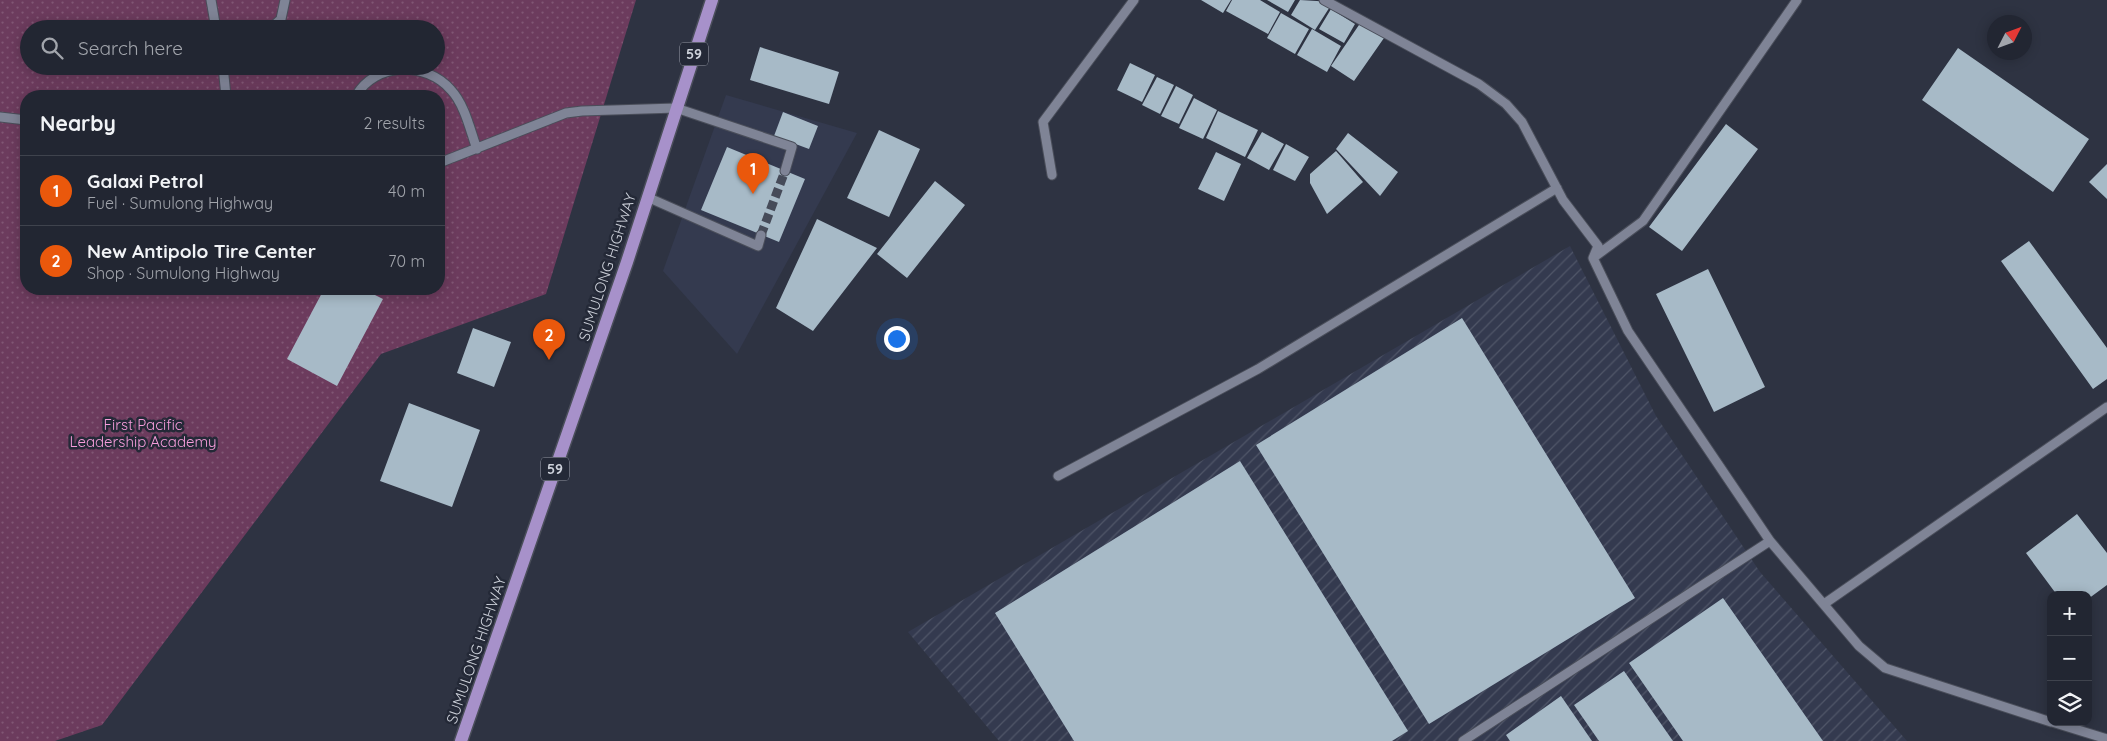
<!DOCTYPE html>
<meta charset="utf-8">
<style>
body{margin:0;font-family:Quicksand,sans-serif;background:#2e323e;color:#f1f3f6}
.controls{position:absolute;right:15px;bottom:15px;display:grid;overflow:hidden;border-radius:10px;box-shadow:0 2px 12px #0003}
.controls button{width:45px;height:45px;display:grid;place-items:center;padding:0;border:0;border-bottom:1px solid #3f434d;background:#222632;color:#f1f3f6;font:25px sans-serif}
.compass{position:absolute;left:1987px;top:15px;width:45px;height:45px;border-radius:50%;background:#222632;box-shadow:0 2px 12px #0003;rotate:48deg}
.you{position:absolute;left:896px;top:338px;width:18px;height:18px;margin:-12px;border:4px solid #fff;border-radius:50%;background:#1a73e8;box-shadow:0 0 0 8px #1a73e833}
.badge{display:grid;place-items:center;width:32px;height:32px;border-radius:50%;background:#ea580c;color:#fff;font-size:16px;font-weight:700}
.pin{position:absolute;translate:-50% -41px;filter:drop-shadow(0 1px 2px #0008)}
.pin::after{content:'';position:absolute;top:26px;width:18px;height:15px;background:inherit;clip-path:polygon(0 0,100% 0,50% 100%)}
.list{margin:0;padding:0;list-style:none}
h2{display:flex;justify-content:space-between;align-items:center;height:65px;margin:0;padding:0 20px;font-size:21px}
h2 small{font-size:16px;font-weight:400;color:#a2a5ac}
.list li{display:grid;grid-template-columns:32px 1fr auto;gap:15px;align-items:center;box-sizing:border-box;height:70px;padding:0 20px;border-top:1px solid #3f434d}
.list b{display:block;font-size:19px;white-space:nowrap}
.list p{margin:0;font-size:16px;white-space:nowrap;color:#a2a5ac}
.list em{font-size:16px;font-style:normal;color:#a2a5ac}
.icon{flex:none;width:28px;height:28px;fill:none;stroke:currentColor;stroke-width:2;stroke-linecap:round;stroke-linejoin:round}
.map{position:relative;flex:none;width:2107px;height:741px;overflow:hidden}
.search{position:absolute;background:#222632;box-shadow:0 2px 12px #0003;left:20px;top:20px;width:425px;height:55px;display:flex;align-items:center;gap:12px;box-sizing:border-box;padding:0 18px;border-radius:28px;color:#a2a5ac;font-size:19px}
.panel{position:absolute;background:#222632;box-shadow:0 2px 12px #0003;left:20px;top:90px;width:425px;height:205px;border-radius:20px}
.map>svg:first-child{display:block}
.built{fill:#343a4f}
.industrial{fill:url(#industrial-furrows)}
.grass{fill:url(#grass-dots);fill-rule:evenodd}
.building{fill:#a7bac7}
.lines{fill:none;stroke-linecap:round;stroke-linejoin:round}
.minor-tunnel{stroke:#464b59;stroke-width:9;stroke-dasharray:9 4.5;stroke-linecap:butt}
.minor-casing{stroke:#4a4e5a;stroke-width:11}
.major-casing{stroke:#4a4e5a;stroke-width:15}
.minor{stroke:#7f8496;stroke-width:9}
.major{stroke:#a791ca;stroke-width:12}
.labels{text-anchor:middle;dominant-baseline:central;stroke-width:5;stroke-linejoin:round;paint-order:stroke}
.shield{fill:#242937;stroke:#9b9faa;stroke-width:1}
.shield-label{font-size:14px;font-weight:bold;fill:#ced2db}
.street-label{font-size:15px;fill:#ced2db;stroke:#242937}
.park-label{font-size:15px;fill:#f79ddb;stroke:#242937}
</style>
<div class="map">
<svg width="2107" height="741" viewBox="0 0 2107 741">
<defs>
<pattern id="industrial-furrows" width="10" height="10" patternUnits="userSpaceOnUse" patternTransform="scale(1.25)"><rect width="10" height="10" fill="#343a4f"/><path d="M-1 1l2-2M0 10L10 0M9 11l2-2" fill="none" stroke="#505668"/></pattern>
<pattern id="grass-dots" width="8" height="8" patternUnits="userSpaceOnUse" patternTransform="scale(1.25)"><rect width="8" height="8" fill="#6c3b5d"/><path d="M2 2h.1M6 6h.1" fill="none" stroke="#805674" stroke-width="1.8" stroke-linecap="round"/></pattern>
</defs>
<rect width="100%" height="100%" fill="#2e3342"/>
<path class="built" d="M726,95l131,38 -120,221 -74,-83z"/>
<path class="industrial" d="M1570,246l86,170 104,156 147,169h-908l-91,-109z"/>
<path class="grass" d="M0,0h636l-90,294 -165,60 -279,371 -47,16h-55zM29,29h407v37h-407zM26,96h413v193h-413z"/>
<path class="building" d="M1201,0h30l-8,13z
M1232,0h28l20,12 -12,22 -42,-23z
M1267,0h28l-7,12z
M1300,0l33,2 -18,28 -24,-15z
M1331,9l24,15 -11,19 -25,-14z
M1281,13l28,16 -14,25 -28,-16z
M1361,22l23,16 -30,43 -23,-15z
M1312,29l29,17 -14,26 -30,-17z
M760,47l79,25 -10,32 -79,-24z
M1958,48l131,91 -36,53 -131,-92z
M1130,63l25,12 -13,27 -25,-12z
M1157,77l17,8 -14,29 -18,-9z
M1176,86l17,9 -14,29 -18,-8z
M1194,98l23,12 -14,29 -24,-11z
M1218,111l40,19 -13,27 -39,-19z
M783,112l35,14 -9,23 -35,-13z
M1726,124l32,25 -76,102 -33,-24z
M879,130l41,19 -31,68 -42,-19z
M1262,132l22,12 -15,26 -22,-12z
M1348,133l50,39 -18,24 -44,-47z
M1286,144l23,13 -14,24 -22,-11z
M727,147l78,32 -26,63 -78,-32z
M1336,151l27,31 -36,32 -17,-31v-9z
M1216,152l25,12 -17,37 -26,-12z
M2107,164v35l-18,-17z
M935,181l30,24 -58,73 -30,-24z
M817,219l60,29 -64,83 -37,-23z
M2029,241l78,107v31l-14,10 -92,-128z
M1708,269l57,118 -51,25 -58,-118z
M324,289h39l20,10 -46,87 -50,-27z
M1462,318l173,280 -206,126 -173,-279z
M473,328l38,14 -17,45 -37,-14z
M409,403l71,27 -28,77 -72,-26z
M1240,461l168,270 -16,10h-318l-79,-128z
M2077,514l30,39v32l-19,14v-4h-31l-31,-42z
M1723,598l100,143h-140l-54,-78z
M1624,671l49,70h-74l-25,-36z
M1561,696l31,45h-82l-4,-6z"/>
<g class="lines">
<path class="minor-tunnel" d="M761,235l24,-64"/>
<g class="minor-casing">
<path id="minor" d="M211,0l5,29
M1324,0l155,84 27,20 16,18 41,78 35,46 -5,12 35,73 142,210 89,105 26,22 166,54
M270,29l11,-10 4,-19
M223,66l3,30
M356,96c19,-34 70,-35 95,-6 14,15 19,40 26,59
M0,117l26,3
M439,163l127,-50 16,-2 94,-3 116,39 -7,24
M1052,175l-9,-53 91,-122
M647,197l111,49 3,-11
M1593,258l50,-37 154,-221
M1058,476l200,-107 299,-181
M1824,604l283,-197
M2052,722l55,17
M1463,741l307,-200"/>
</g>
<g class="major-casing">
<path id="major" d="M461,741l166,-479 85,-262"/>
</g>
<use href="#minor" class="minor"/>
<use href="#major" class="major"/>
</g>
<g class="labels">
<g class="shield">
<rect x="680" y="42.5" width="28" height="23" rx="4"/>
<rect x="541" y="457.5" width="28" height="23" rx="4"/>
</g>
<g class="shield-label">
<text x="694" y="54">59</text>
<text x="555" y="469">59</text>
</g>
<g class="street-label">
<text transform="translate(607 267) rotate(-72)">SUMULONG HIGHWAY</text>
<text transform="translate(476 650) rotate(-71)">SUMULONG HIGHWAY</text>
</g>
<g class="park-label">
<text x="143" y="424">First Pacific<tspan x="143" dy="17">Leadership Academy</tspan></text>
</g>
</g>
</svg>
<div class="controls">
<button>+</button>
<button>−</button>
<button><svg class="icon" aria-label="layers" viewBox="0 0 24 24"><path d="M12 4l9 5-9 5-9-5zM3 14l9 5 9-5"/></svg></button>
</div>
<svg class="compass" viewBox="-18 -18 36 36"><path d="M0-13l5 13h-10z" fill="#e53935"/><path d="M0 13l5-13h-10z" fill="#a2a5ac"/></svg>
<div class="you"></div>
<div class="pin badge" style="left:753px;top:194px">1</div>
<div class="pin badge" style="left:549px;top:360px">2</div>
<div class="search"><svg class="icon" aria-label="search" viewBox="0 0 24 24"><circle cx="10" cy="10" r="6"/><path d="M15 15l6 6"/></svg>Search here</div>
<section class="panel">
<h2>Nearby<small>2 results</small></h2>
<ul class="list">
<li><span class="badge">1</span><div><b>Galaxi Petrol</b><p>Fuel · Sumulong Highway</p></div><em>40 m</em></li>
<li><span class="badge">2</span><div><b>New Antipolo Tire Center</b><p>Shop · Sumulong Highway</p></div><em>70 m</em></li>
</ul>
</section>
</div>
